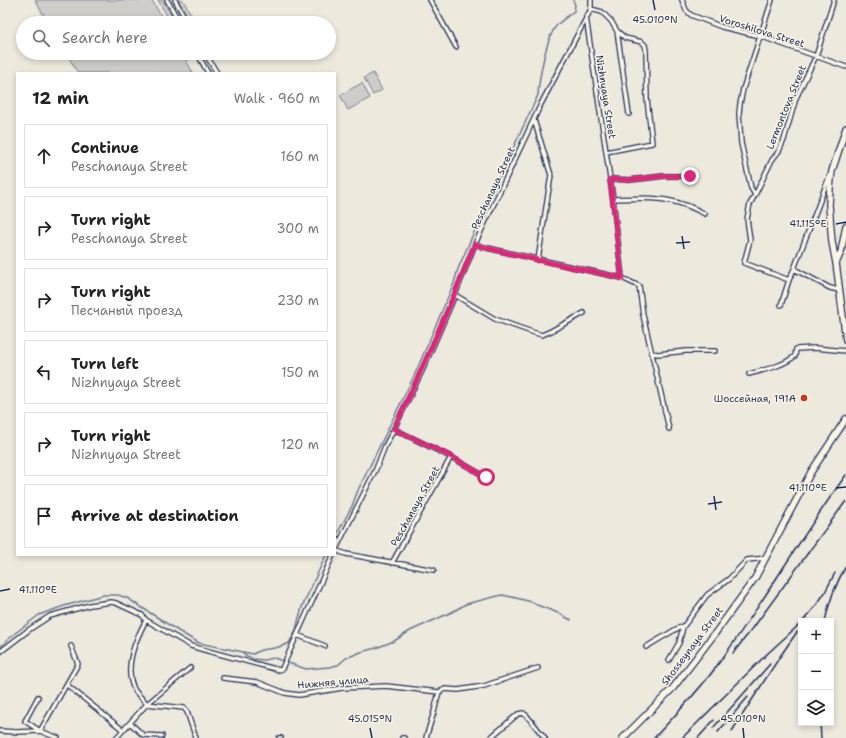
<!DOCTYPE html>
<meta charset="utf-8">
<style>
body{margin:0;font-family:"Shantell Sans",sans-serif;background:#f6f6f6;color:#222}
.controls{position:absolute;right:12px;bottom:12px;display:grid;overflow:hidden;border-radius:0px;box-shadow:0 2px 6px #0003}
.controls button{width:36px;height:36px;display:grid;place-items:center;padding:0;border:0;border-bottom:1px solid #e0e0e0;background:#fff;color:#222;font:20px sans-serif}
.stop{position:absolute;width:12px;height:12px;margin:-9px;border:3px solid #db2777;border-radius:50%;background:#fff}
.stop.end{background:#db2777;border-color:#fff;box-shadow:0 1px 4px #0008}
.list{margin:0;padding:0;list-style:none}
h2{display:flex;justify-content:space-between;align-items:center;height:52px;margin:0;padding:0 16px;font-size:17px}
h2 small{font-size:13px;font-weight:400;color:#767676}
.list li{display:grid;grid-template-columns:26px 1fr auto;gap:12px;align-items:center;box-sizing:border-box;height:64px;margin:0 8px 8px;padding:0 8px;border:1px solid #e0e0e0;border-radius:0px}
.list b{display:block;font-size:15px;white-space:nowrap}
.list p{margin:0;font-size:13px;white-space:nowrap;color:#767676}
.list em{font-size:13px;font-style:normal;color:#767676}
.icon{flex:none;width:22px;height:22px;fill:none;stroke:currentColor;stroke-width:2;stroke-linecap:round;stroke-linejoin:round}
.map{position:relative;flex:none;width:846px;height:738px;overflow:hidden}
.search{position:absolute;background:#fff;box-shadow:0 2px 6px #0003;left:16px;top:16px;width:320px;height:44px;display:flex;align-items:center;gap:10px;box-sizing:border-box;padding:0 14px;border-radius:22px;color:#767676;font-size:15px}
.panel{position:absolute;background:#fff;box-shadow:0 2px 6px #0003;left:16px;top:72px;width:320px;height:484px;border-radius:0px}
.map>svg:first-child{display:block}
.green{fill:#cfcdca;stroke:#757e94}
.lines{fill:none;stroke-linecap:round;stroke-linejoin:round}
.stream{stroke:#6c778f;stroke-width:1.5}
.street-casing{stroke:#1b2f5e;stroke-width:6}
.primary-casing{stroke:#1b2f5e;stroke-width:8}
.street{stroke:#fcf5e5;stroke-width:3.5}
.primary{stroke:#fcf5e5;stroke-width:5.5}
.rail{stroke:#1b2f5e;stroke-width:1.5}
.route{stroke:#db2777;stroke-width:5}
.ticks{fill:none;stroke:#1b2f5e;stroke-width:1.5}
.poi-dot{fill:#c8321e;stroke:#fcf5e5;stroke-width:1.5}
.labels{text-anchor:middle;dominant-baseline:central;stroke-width:3;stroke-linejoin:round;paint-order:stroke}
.street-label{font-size:10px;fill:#1b2f5e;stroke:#fcf5e5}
.poi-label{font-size:10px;fill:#1b2f5e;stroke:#fcf5e5;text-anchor:end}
.ticks-label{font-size:10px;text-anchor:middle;fill:#1b2f5e;stroke:#fcf5e5;stroke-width:3;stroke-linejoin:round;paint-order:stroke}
</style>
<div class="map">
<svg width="846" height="738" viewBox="0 0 846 738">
<rect width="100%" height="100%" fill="#eee9dd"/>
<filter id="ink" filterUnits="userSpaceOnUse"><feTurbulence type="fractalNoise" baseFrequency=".025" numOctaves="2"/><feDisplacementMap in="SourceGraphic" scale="8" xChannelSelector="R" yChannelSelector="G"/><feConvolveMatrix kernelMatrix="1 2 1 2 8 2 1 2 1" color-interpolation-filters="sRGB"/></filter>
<g filter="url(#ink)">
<path class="green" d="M35,0h117l13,23h-117z
M158,0h4l3,4 11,19h-5z
M178,0h5l13,23h-5z
M66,53h116l11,20h-115z
M373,73l9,17 -9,5 -9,-17z
M362,83l8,15 -22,12 -8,-15z"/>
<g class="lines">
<path class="stream" d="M335,538l17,-32 6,-16 57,-116 39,-91 4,-14 20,-46 60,-128c1,-16 8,-58 19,-70 5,-5 11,-9 17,-14l1,-6 -2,-5
M0,647l14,-13 25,-19 25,-9 39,-11h15l9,3 53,34 19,11 54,11 8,-4 14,-2 10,-3 4,-2 6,-10 7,-26 24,-52
M242,652l5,4 6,3 11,1 10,-2 32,11 23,-2 9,-2 8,-7 15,-6 15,-4 18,-7 16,-10 42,-19 14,-8 36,-9 10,2 20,5 5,3 21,8 13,7"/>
<g class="street-casing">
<path id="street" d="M167,0l13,23
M175,0l13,23
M430,0l26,47
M682,0l4,10 5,5 31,12 38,9 86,31
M772,0l-29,89 -3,15 -1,9 2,30 10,45 4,7 -5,9 -3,15 3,21 -6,23 45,17 5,-11 36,19 9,2
M591,9l11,3 9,9 6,10 12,83
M586,17l27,182 9,79 17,8 4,29 26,114
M197,53l11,20
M205,53l12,20
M534,120l17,55 -13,85
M606,152l46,-9 -5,-44 -1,-49 -1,-5 -3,-3 -17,-4 -8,-7
M610,179l20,1 34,-4h26
M755,195l17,-35 7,-9 5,-11 12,-42 20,-42 18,-56
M613,199c24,-1 49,-3 72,6 7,2 14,6 20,9
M475,244l8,3 139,31
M794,269l35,-92
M455,295l40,24 37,13 10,3 9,-4 33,-18
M781,305l8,-25
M651,353l7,1 28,-3h29
M749,374c15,-4 34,-8 46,-18l1,-7 19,-1 31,3
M394,429l57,28 35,20
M335,550l11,4 88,16
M335,551l41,-82 9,-23 9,-17 29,-60 32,-74 20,-51 66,-140 50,-95v-9
M392,563l59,-106
M146,620c-10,19 -22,45 -13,67 2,6 10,12 14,17l37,4 3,4 9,26
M297,635l28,11
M646,647l32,-19 5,-1
M0,652l30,-23 20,-13 40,-11 21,-3 5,1 26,12 4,5 45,26 17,5 71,19 3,-1 1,-3 50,-111
M669,660l10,-17 4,-16 24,-32 22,-16 18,-19 19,-2
M223,678l34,4 28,11 14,2 43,-7 23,-1 21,-1 53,6 6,-3 13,1 26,-4 54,-18
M67,685l56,45
M38,697l-13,24 15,10 38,-67 -7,-18
M130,723l13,12 19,1
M0,731l17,1 23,-1 18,7
M116,738l31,-34 43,-36
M279,738h2
M402,738h2
M426,738l1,-4 7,-22 5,-20
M490,738l28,-24 5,-1 4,3 18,22"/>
</g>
<g class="primary-casing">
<path id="primary" d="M846,128l-14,43 -2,17 -1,17 3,37 4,21 10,77
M836,263l5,-11 5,-26
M623,738l50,-50 43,-56 39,-54 56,-106 35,-53"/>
</g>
<use href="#street" class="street"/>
<use href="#primary" class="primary"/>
<path class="rail" d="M803,621l12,-14 9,-13 11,-21
M825,621c4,-19 11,-38 21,-55
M733,653l20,-25 93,-127
M820,723l1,15
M713,728l57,-64
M732,731l49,-76 16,-23
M718,732l30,-35
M654,738c21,-23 44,-46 62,-71 46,-62 84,-129 130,-192
M682,738l85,-84 34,-31
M698,738l16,-18"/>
</g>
</g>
<g class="lines" filter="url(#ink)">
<path class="route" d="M486,477l-34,-20 -58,-28c29,-61 56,-122 81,-185l8,3 55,13 84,18 -12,-99 20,1 34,-4h26"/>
</g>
<path class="ticks" d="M653,0l2,10M836,224l10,-2M682,236l2,13M676,243l14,-1M836,488l10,-1M714,496l2,14M708,504l14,-2M0,591l10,-2M370,728l2,10M743,728l1,10"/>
<circle class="poi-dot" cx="804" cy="398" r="4"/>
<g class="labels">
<g class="street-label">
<text transform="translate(762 31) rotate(17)">Voroshilova Street</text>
<text transform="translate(606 97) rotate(81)">Nizhnyaya Street</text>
<text transform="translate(786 107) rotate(-68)">Lermontova Street</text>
<text transform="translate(493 188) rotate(-65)">Peschanaya Street</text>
<text transform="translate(415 506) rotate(-61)">Peschanaya Street</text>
<text transform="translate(692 646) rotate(-53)">Shosseynaya Street</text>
<text transform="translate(333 682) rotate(-5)">Нижняя улица</text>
</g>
<g class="poi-label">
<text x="796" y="398">Шоссейная, 191А</text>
</g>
</g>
<g class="ticks-label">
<text x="655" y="23">45.010°N</text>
<text x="808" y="227">41.115°E</text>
<text x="808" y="491">41.110°E</text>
<text x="38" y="593">41.110°E</text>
<text x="370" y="722">45.015°N</text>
<text x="743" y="722">45.010°N</text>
</g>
</svg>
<div class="controls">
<button>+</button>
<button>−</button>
<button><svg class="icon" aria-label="layers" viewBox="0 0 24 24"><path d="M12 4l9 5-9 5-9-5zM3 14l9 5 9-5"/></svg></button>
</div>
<div class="stop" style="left:486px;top:477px"></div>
<div class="stop end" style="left:690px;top:176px"></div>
<div class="search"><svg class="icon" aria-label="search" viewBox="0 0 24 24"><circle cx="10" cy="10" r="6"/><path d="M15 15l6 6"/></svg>Search here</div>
<section class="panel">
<h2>12 min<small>Walk · 960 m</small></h2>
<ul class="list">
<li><svg class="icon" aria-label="ahead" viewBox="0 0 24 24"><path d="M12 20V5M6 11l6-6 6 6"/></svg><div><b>Continue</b><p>Peschanaya Street</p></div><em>160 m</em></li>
<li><svg class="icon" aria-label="right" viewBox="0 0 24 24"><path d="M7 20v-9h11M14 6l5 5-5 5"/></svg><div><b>Turn right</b><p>Peschanaya Street</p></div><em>300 m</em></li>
<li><svg class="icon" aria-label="right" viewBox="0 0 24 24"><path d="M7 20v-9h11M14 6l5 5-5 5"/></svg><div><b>Turn right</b><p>Песчаный проезд</p></div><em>230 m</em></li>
<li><svg class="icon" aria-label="left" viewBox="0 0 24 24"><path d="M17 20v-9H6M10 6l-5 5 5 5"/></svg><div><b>Turn left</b><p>Nizhnyaya Street</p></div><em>150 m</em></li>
<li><svg class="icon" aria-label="right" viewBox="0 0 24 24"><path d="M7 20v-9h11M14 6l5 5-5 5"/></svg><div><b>Turn right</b><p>Nizhnyaya Street</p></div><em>120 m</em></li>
<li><svg class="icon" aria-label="arrive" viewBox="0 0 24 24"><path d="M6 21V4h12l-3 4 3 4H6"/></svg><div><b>Arrive at destination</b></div></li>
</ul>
</section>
</div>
